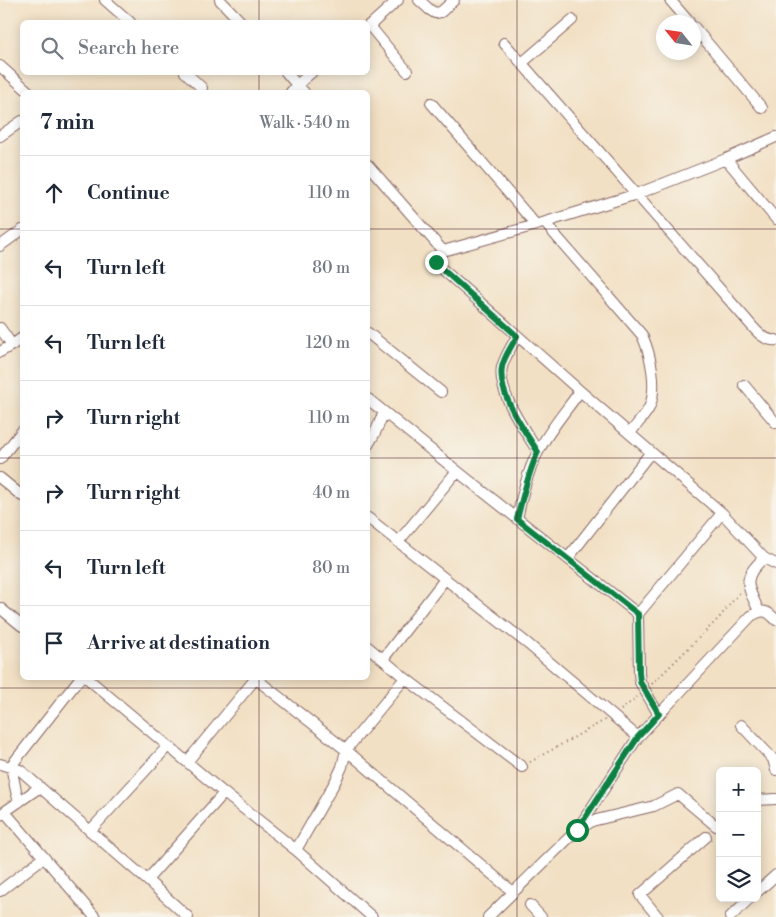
<!DOCTYPE html>
<meta charset="utf-8">
<style>
body{margin:0;font-family:"Libre Bodoni",serif;background:#f2f2f3;color:#1f2937}
.controls{position:absolute;right:15px;bottom:15px;display:grid;overflow:hidden;border-radius:8px;box-shadow:0 2px 12px #0003}
.controls button{width:45px;height:45px;display:grid;place-items:center;padding:0;border:0;border-bottom:1px solid #e0e1e3;background:#fff;color:#1f2937;font:25px sans-serif}
.compass{position:absolute;left:656px;top:15px;width:45px;height:45px;border-radius:50%;background:#fff;box-shadow:0 2px 12px #0003;rotate:300deg}
.stop{position:absolute;width:15px;height:15px;margin:-11px;border:4px solid #0b8043;border-radius:50%;background:#fff}
.stop.end{background:#0b8043;border-color:#fff;box-shadow:0 1px 5px #0008}
.list{margin:0;padding:0;list-style:none}
h2{display:flex;justify-content:space-between;align-items:center;height:65px;margin:0;padding:0 20px;font-size:21px}
h2 small{font-size:16px;font-weight:400;color:#747a83}
.list li{display:grid;grid-template-columns:32px 1fr auto;gap:15px;align-items:center;box-sizing:border-box;height:75px;padding:0 20px;border-top:1px solid #e0e1e3}
.list b{display:block;font-size:19px;white-space:nowrap}
.list em{font-size:16px;font-style:normal;color:#747a83}
.icon{flex:none;width:28px;height:28px;fill:none;stroke:currentColor;stroke-width:2;stroke-linecap:round;stroke-linejoin:round}
.map{position:relative;flex:none;width:776px;height:917px;overflow:hidden}
.search{position:absolute;background:#fff;box-shadow:0 2px 12px #0003;left:20px;top:20px;width:350px;height:55px;display:flex;align-items:center;gap:12px;box-sizing:border-box;padding:0 18px;border-radius:8px;color:#747a83;font-size:19px}
.panel{position:absolute;background:#fff;box-shadow:0 2px 12px #0003;left:20px;top:90px;width:350px;height:590px;border-radius:8px}
.map>svg:first-child{display:block}
.lines{fill:none;stroke-linecap:round;stroke-linejoin:round}
.street-casing{stroke:#856361;stroke-width:12}
.path{stroke:#856361;stroke-width:2;stroke-dasharray:1 4;stroke-linecap:butt}
.street{stroke:#fff;stroke-width:10}
.route{stroke:#0b8043;stroke-width:6}
.grid{fill:none;stroke:#4a1f2b;stroke-width:1;stroke-opacity:0.55}
</style>
<div class="map">
<svg width="776" height="917" viewBox="0 0 776 917">
<rect width="100%" height="100%" fill="#f7f3e8"/>
<filter id="ink" filterUnits="userSpaceOnUse"><feTurbulence type="fractalNoise" baseFrequency=".02" numOctaves="2"/><feDisplacementMap in="SourceGraphic" scale="10" xChannelSelector="R" yChannelSelector="G"/><feConvolveMatrix kernelMatrix="1 2 1 2 8 2 1 2 1" color-interpolation-filters="sRGB"/></filter>
<filter id="wash" filterUnits="userSpaceOnUse"><feTurbulence type="fractalNoise" baseFrequency=".0096" numOctaves="4" result="noise"/><feDisplacementMap in="SourceGraphic" scale="20" xChannelSelector="R" yChannelSelector="G"/><feGaussianBlur stdDeviation="1.12" result="paint"/><feColorMatrix in="noise" values="0 0 0 0 0 0 0 0 0 0 0 0 0 0 0 0 0 1.4 0 .05"/><feComposite in="paint" operator="in"/></filter>
<g filter="url(#wash)">
<rect width="100%" height="100%" fill="#f2e0c4"/>
</g>
<g filter="url(#ink)">
<g class="lines">
<g class="street-casing">
<path id="street" d="M105,0l25,22
M220,0l21,22
M419,0l11,10 5,3 6,-1 13,-12
M670,0l19,22
M369,25l38,46
M368,27l30,-27
M694,27l68,81
M504,43l241,275c8,9 18,24 31,22
M522,63l50,-43
M0,66l29,26
M185,72l17,16
M286,72l11,13 -6,7
M304,92l-7,-7 15,-13
M431,103l105,122
M0,136l22,-15
M776,137l-50,22 -89,35 -101,31 -93,26c-7,5 -9,9 -3,16l140,124 142,122 42,45 12,6
M726,159l50,60
M368,165l75,86
M545,223l97,112c9,20 16,53 7,73 -5,9 -13,17 -19,25
M0,246l22,-16
M0,328l12,17 -12,7
M368,333l73,59
M517,336c-5,10 -12,20 -15,31 -5,26 23,63 36,85
M12,345l10,-7
M744,385l32,38
M368,399l89,72 -59,71
M368,445l7,-12 9,-21
M0,459l22,-28
M457,471l181,143 1,59 1,9 19,33
M0,478l22,18
M368,518l160,126 110,93
M517,519c5,-23 10,-47 21,-67 11,-22 28,-41 42,-61
M568,558l83,-106
M0,608l22,18
M759,611c-12,-25 -18,-33 5,-53
M638,614l84,-101
M368,647l37,31 117,89
M383,659l62,-80
M87,678l137,115 72,57 76,67
M255,678l91,72 167,142
M741,725l32,34 3,11
M187,762l69,-84
M0,764l20,6 127,110 41,37
M757,800l19,-1
M19,802l-3,-11 -5,-25 69,-88
M5,812l90,105
M0,815l40,-28
M580,829l12,-8 62,-15 24,-12 38,32 4,-3
M90,831l78,-85
M296,850l39,-68 7,-15 4,-17 59,-72
M147,880l77,-87
M0,891l44,-34
M757,892l19,-17
M530,905l11,12
M488,917l89,-87 61,-93 113,-121c12,-7 16,-6 25,4
M658,917l-18,-22 66,-58
M730,917l20,-19"/>
</g>
<path class="path" d="M652,684l67,-66 21,-26
M621,710l16,-13
M530,762l75,-42"/>
<use href="#street" class="street"/>
</g>
</g>
<g class="lines" filter="url(#ink)">
<path class="route" d="M436,262l4,5 77,69c-5,10 -13,20 -15,31 -5,26 22,63 36,85 -10,21 -15,44 -21,67l121,95 1,58 1,10 19,32 -21,23 -61,93"/>
</g>
<path class="grid" d="M259,0v22M517,0v917M259,72v20M0,229h22M368,229h408M0,458h22M368,458h408M259,678v239M0,688h776"/>
</svg>
<div class="controls">
<button>+</button>
<button>−</button>
<button><svg class="icon" aria-label="layers" viewBox="0 0 24 24"><path d="M12 4l9 5-9 5-9-5zM3 14l9 5 9-5"/></svg></button>
</div>
<svg class="compass" viewBox="-18 -18 36 36"><path d="M0-13l5 13h-10z" fill="#e53935"/><path d="M0 13l5-13h-10z" fill="#747a83"/></svg>
<div class="stop" style="left:577px;top:830px"></div>
<div class="stop end" style="left:436px;top:262px"></div>
<div class="search"><svg class="icon" aria-label="search" viewBox="0 0 24 24"><circle cx="10" cy="10" r="6"/><path d="M15 15l6 6"/></svg>Search here</div>
<section class="panel">
<h2>7 min<small>Walk · 540 m</small></h2>
<ul class="list">
<li><svg class="icon" aria-label="ahead" viewBox="0 0 24 24"><path d="M12 20V5M6 11l6-6 6 6"/></svg><div><b>Continue</b></div><em>110 m</em></li>
<li><svg class="icon" aria-label="left" viewBox="0 0 24 24"><path d="M17 20v-9H6M10 6l-5 5 5 5"/></svg><div><b>Turn left</b></div><em>80 m</em></li>
<li><svg class="icon" aria-label="left" viewBox="0 0 24 24"><path d="M17 20v-9H6M10 6l-5 5 5 5"/></svg><div><b>Turn left</b></div><em>120 m</em></li>
<li><svg class="icon" aria-label="right" viewBox="0 0 24 24"><path d="M7 20v-9h11M14 6l5 5-5 5"/></svg><div><b>Turn right</b></div><em>110 m</em></li>
<li><svg class="icon" aria-label="right" viewBox="0 0 24 24"><path d="M7 20v-9h11M14 6l5 5-5 5"/></svg><div><b>Turn right</b></div><em>40 m</em></li>
<li><svg class="icon" aria-label="left" viewBox="0 0 24 24"><path d="M17 20v-9H6M10 6l-5 5 5 5"/></svg><div><b>Turn left</b></div><em>80 m</em></li>
<li><svg class="icon" aria-label="arrive" viewBox="0 0 24 24"><path d="M6 21V4h12l-3 4 3 4H6"/></svg><div><b>Arrive at destination</b></div></li>
</ul>
</section>
</div>
